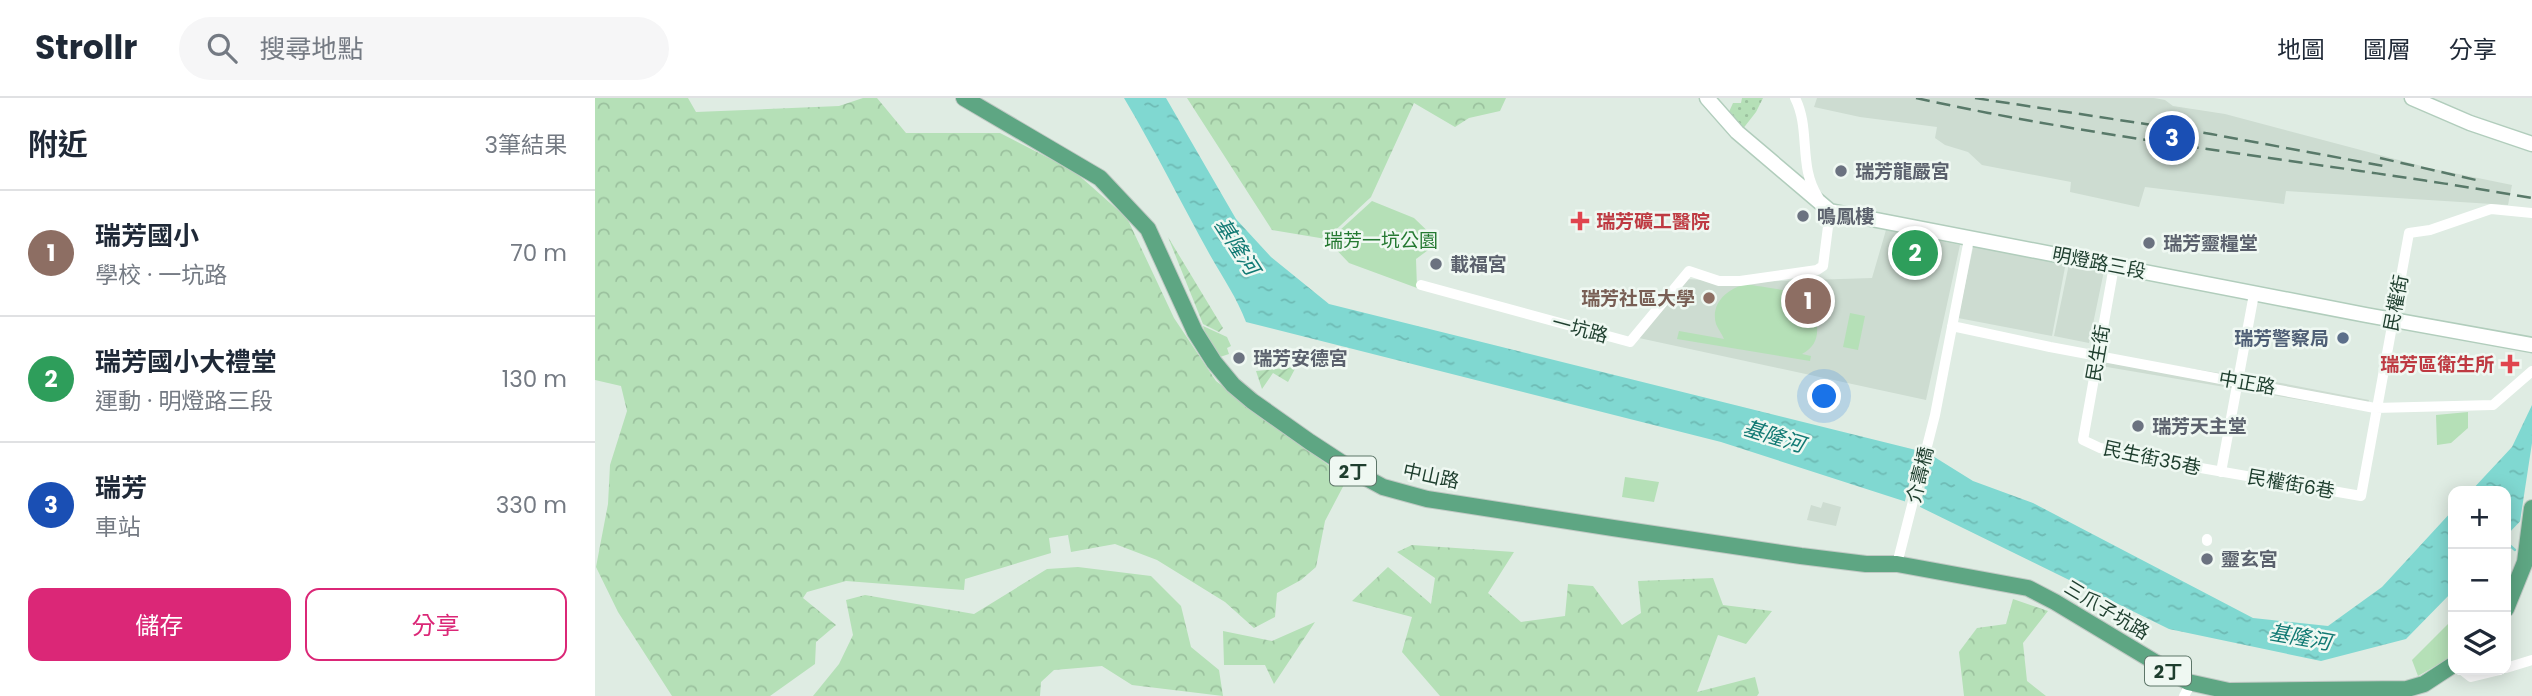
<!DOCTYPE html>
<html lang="zh-TW">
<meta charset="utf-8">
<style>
body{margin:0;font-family:Poppins,"Noto Sans TC",sans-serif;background:#f6f6f7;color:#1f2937}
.controls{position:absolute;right:21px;bottom:21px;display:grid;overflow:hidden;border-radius:14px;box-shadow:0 4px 18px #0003}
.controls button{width:63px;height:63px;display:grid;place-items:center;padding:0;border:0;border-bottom:2px solid #e0e1e3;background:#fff;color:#1f2937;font:35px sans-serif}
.you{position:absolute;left:1230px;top:299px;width:24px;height:24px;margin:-18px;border:5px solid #fff;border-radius:50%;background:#1a73e8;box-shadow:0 0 0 10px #1a73e833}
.badge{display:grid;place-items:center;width:46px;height:46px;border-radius:50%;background:#db2777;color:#fff;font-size:23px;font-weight:700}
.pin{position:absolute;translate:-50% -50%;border:4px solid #fff;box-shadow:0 2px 7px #0006}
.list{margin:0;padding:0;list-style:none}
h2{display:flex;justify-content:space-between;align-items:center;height:91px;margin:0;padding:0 28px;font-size:30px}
h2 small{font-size:23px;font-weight:400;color:#747a83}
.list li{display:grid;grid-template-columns:46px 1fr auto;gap:21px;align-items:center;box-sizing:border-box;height:126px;padding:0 28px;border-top:2px solid #e0e1e3}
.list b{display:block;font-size:26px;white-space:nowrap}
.list p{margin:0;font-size:23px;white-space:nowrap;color:#747a83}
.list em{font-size:23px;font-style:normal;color:#747a83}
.actions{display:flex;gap:14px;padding:21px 28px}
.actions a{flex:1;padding:16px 0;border:2px solid #db2777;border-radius:14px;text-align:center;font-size:24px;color:#db2777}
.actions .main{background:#db2777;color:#fff}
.icon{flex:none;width:38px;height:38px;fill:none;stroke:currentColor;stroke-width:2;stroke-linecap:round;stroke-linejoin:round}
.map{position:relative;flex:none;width:1937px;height:598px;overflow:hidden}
header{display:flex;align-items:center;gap:42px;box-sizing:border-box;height:98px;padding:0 35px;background:#fff;border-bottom:2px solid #e0e1e3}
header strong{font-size:33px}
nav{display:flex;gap:38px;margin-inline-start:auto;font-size:24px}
.search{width:490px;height:63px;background:#f6f6f7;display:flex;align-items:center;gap:18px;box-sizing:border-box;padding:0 24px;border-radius:38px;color:#747a83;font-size:26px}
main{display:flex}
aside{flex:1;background:#fff}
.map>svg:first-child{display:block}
.built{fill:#cddcd1}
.grass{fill:url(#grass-dots)}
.forest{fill:url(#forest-crowns)}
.park{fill:#b5e0b7}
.garden{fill:url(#garden-furrows)}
.water{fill:url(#water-ripples)}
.pier{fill:#dfece3}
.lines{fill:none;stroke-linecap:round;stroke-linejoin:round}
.stream{stroke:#80d8d1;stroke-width:2.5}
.secondary-casing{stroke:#b1cdbc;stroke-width:17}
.primary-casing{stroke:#c0c9c4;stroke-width:18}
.street{stroke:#fff;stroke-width:10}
.secondary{stroke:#fff;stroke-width:14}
.primary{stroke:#5ea683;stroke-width:16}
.rail{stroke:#587969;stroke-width:2.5;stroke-dasharray:14 7;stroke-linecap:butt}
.worship-dot{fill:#6b7280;stroke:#eff8f2;stroke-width:2.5}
.health-dot{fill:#e0444e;stroke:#eff8f2;stroke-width:2.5}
.education-dot{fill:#8d6e63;stroke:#eff8f2;stroke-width:2.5}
.service-dot{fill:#5c6f8a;stroke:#eff8f2;stroke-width:2.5}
.labels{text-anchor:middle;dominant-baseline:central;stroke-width:5;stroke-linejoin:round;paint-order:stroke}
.shield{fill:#eff8f2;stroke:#5d7669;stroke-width:2}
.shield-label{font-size:18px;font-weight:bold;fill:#1e3e2e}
.worship-label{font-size:19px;font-weight:bold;fill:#5b616d;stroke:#eff8f2;text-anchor:start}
.health-label{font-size:19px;font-weight:bold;fill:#be3a42;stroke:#eff8f2;text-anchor:start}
.park-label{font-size:19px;fill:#247931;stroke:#eff8f2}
.street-label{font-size:19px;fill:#1e3e2e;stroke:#eff8f2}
.education-label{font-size:19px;font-weight:bold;fill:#785e54;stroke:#eff8f2;text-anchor:end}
.service-label{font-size:19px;font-weight:bold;fill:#4e5e75;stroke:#eff8f2;text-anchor:end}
.water-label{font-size:21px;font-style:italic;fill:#127a74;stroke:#eff8f2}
</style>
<header>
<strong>Strollr</strong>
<div class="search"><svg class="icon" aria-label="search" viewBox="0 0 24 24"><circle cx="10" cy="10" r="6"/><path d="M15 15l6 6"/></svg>搜尋地點</div>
<nav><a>地圖</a><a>圖層</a><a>分享</a></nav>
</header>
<main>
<aside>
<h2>附近<small>3筆結果</small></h2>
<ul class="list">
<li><span class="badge" style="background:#8d6e63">1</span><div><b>瑞芳國小</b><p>學校 · 一坑路</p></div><em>70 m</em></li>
<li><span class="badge" style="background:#2e9e5b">2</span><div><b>瑞芳國小大禮堂</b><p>運動 · 明燈路三段</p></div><em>130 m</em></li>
<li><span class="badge" style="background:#1a4fb4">3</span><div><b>瑞芳</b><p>車站</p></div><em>330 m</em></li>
</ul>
<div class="actions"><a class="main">儲存</a><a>分享</a></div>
</aside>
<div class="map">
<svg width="1937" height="598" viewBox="0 0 1937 598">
<defs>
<pattern id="grass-dots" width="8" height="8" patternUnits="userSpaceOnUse" patternTransform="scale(1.75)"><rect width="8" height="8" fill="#b5e0b7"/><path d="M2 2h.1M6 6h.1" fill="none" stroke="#9bc19e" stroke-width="1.8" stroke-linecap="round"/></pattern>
<pattern id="forest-crowns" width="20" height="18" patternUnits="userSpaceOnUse" patternTransform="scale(1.75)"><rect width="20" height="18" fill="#b5e0b7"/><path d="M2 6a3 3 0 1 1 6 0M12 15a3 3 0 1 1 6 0" fill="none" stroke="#9bc19e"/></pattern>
<pattern id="garden-furrows" width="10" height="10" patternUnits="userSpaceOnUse" patternTransform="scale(1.75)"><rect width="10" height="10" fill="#b5e0b7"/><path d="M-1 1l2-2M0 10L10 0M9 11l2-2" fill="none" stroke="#9bc19e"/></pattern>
<pattern id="water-ripples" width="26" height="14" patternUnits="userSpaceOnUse" patternTransform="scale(1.75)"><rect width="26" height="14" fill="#80d8d1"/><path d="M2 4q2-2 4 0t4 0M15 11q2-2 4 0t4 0" fill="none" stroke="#6ebab4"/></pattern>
</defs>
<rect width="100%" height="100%" fill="#dfece3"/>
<path class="built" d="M1222,0h337l11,2 8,6 52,8 204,54 83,17 -4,20 -222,-14 -2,13 -139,-17 -6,20 -69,-15 1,-10 -89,-17 -14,-13 -23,-7 -10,-7 2,-11 -77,-10 -46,-10z
M1291,132l74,15 -34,155 -287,-62 46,-59 63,3 124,-4z
M1379,145l92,19 -14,74 -94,-18z
M1474,166l35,7 -15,72 -35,-7z
M1513,257l173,28 88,17 -3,11 -265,-45z
M1228,404l18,5 -5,19 -29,-6 4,-15 10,3z"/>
<path class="grass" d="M1147,0h21l-7,14 -14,18 -14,-16 5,-11h8z"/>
<path class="forest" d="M0,0h93l8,14 143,-6 24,-8h14l29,35h94l74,38 53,47 47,100 42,63 131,98 -22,42 -9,46 -15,13 -24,13 -2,24 -21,11 -29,-26 -68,-42 -42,-16 -44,8 -3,-17 -19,3 2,15 -86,26 -1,11 -118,-9 -39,11 -4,6 33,27 -20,17 -1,22 -45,32h-98l-54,-84 -22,-45 12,-63 2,-39 17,-54 -6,-25 -26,-6z
M592,0h319l-6,13 -31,7 -14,9 -41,-24 -43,94 -45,42 -54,-9z
M817,447l102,7 -26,41 33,29 44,-6 3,-32 25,2 29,39 19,-12 -3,-32 75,-3 10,27 49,6 -26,33 -28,-9 -21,57 58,-15 4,16 -2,3h-317l-38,-44 10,-35 -60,-16 36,-34 43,37 4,-26 -38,-26z
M483,469l73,9 30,30 10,41 28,23 4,26 -91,-11 -30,-19 -48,4 -13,12 -1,14h-227l26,-32 14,-29 -7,-35 19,-5 109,19 73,-45z
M1418,501l35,12 -25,32 4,38 19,15h-82l-5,-44 18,-24 29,-4z
M720,524l-41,62 -9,-19h-41l-1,-34 49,10z"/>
<path class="park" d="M777,103l42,17 25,24 -23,17 1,29 -68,-25 -21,-22z
M1152,186c12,3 46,6 56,12 10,5 13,19 14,30 1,13 -3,21 -15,28l9,2 -1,5 -133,-22 2,-8 45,8c-2,-5 -6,-10 -8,-15 -6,-21 12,-36 31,-40z
M1255,215l15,3 -7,34 -15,-3z
M608,228l24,11 4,9 -4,2 2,6 -9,3 -13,-18z
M1873,314v16l-17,15 -14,2 -1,-30z
M1030,379l34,5 -5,20 -32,-5z
M1858,521v37l-35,20 -6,-16z"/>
<path class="garden" d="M573,139l55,91 -4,4 -16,-8z
M701,269l-8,15 -15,-9 -11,16 -6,-18z"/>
<path class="water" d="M529,0h42l70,121 35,38 58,47 599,149 45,28 60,22 220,115 75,8 54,-39 71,-77v81l-47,48 -85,22 -152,-32 -253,-124 -195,-63 -475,-120c-9,-24 -23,-44 -36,-67 -29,-52 -55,-105 -86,-157z
M1937,307v104l-26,27v-45h-35l41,-44z"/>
<path class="pier" d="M1937,345v71l-13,14z
M1323,349l15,5 -14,59 -15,-6z"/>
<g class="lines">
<path class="stream" d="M1911,444l9,8"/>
<g class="secondary-casing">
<path id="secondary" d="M1112,0l30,34 93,79 536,104 166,30
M1817,0l58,25 62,21"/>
</g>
<g class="primary-casing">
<path id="primary" d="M369,0l136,80 48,51 47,103 19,30 19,23 19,16 58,41 49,32 24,13 44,12 186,29 188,28 65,8h31l131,24 27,14 133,80 41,9 178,-2 17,-5 29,-19
M1911,511l19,-47 7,-54"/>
</g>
<path class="street" d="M1200,0c16,31 3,69 23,99
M1519,168l-31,174 17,8 78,16 183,32 48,-263 21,-3 61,-21 41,4
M826,187l209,57 59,-71 30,10h21l77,-11 6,-4 7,-55 -2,-3
M1357,228l98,21 325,61 118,-3 39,-34
M1626,374l33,-178
M1612,443v-2
M1302,466l38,-149 34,-176
M1911,570l26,-8
M1867,572l9,7 29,-7
M1589,598l7,-13"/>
<use href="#secondary" class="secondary"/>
<use href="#primary" class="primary"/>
<path class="rail" d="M1321,0c203,45 411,64 616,100
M1380,0l236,36 178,33
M1785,60l96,22"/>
</g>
<g class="worship-dot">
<circle cx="1246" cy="73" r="7"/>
<circle cx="1208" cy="118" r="7"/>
<circle cx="1554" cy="145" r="7"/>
<circle cx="841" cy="166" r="7"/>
<circle cx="644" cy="260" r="7"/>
<circle cx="1543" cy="328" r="7"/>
<circle cx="1612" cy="461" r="7"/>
</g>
<g class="health-dot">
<path d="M981.5 112.5h7v7h7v7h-7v7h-7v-7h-7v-7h7z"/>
<path d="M1911.5 255.5h7v7h7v7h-7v7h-7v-7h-7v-7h7z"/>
</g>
<circle class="education-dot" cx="1114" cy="200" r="7"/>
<circle class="service-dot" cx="1748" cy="240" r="7"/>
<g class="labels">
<g class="shield">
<rect x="735" y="358.5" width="46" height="29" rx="5"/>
<rect x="1550" y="558.5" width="46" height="29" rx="5"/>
</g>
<g class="shield-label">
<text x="758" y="373">2丁</text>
<text x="1573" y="573">2丁</text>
</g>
<g class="worship-label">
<text x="1260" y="73">瑞芳龍嚴宮</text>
<text x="1222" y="118">鳴鳳樓</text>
<text x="1568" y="145">瑞芳靈糧堂</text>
<text x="855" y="166">載福宮</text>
<text x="658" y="260">瑞芳安德宮</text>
<text x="1557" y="328">瑞芳天主堂</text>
<text x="1626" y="461">靈玄宮</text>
</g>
<g class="health-label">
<text x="1001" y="123">瑞芳礦工醫院</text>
<text x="1899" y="266" text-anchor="end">瑞芳區衛生所</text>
</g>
<g class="park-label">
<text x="786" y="142">瑞芳一坑公園</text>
</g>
<g class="street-label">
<text transform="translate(1504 165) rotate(11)">明燈路三段</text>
<text transform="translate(1801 205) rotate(-79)">民權街</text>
<text transform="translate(985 231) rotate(15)">一坑路</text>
<text transform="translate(1503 255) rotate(-80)">民生街</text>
<text transform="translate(1652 285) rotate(10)">中正路</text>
<text transform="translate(1557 360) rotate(12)">民生街35巷</text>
<text transform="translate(1325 377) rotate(-76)">介壽橋</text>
<text transform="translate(836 378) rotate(12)">中山路</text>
<text transform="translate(1696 386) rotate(10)">民權街6巷</text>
<text transform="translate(1512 512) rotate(31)">三爪子坑路</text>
</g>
<g class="education-label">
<text x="1100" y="200">瑞芳社區大學</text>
</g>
<g class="service-label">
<text x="1734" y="240">瑞芳警察局</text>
</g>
<g class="water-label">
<text transform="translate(642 148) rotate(57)">基隆河</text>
<text transform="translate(1179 338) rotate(17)">基隆河</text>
<text transform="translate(1705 539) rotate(10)">基隆河</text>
</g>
</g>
</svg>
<div class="controls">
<button>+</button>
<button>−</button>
<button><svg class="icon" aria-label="layers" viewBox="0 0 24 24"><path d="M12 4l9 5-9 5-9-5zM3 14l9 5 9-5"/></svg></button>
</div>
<div class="you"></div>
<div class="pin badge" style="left:1213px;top:203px;background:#8d6e63">1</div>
<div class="pin badge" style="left:1320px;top:155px;background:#2e9e5b">2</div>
<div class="pin badge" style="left:1577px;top:40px;background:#1a4fb4">3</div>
</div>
</main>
